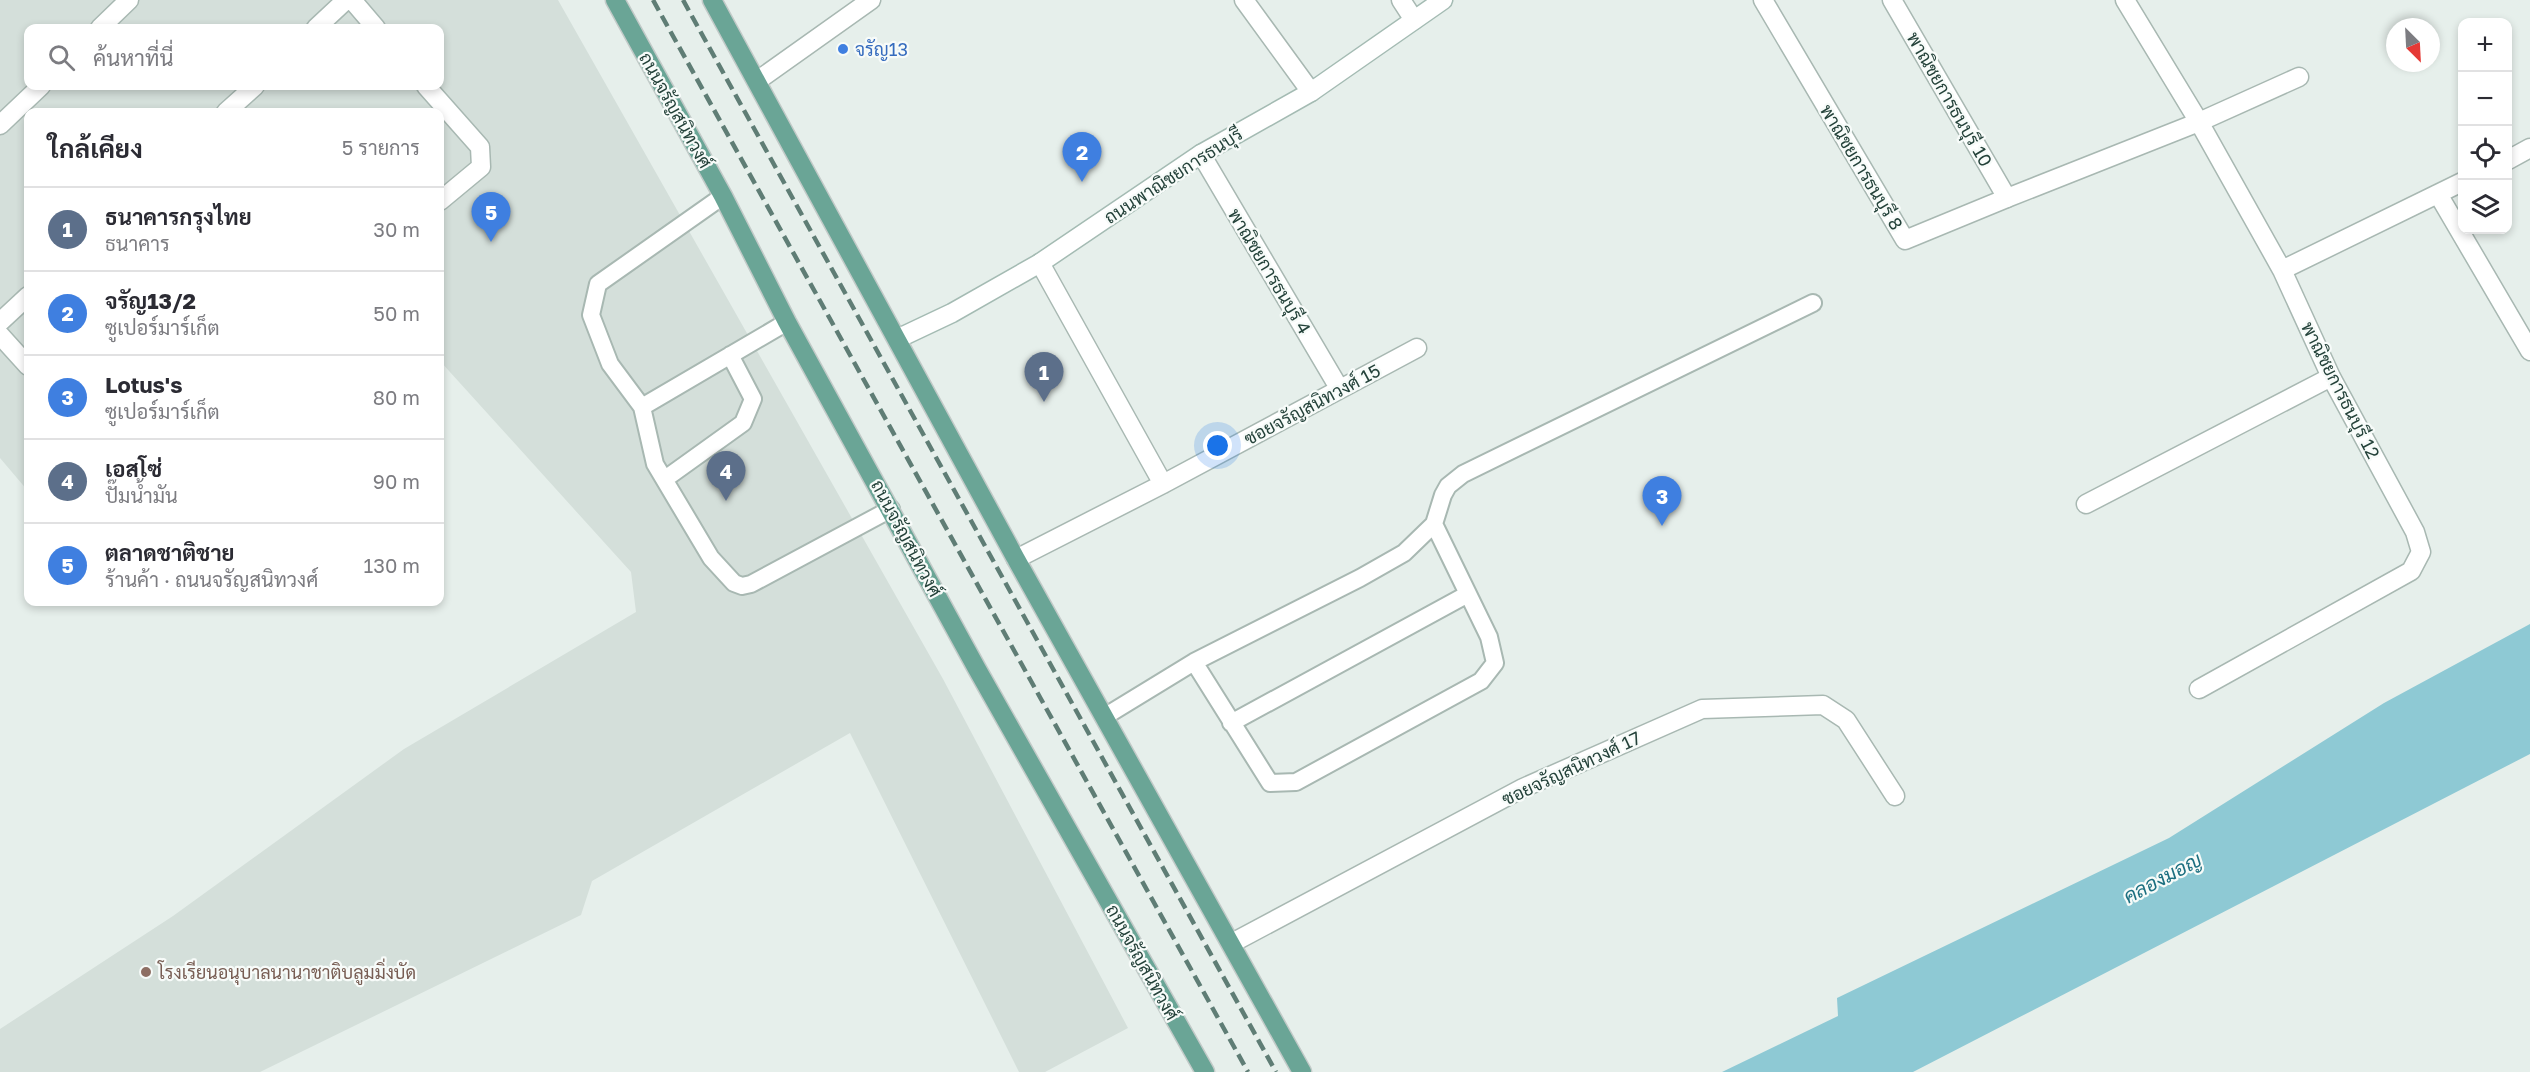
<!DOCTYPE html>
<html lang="th">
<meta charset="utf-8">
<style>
body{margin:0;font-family:"Golos Text",Sarabun,sans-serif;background:#f7f7f7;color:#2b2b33}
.controls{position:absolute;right:18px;top:18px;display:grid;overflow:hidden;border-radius:12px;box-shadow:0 3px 9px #0003}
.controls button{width:54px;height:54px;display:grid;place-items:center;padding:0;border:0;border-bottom:2px solid #e1e1e2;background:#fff;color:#2b2b33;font:30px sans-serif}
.compass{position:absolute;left:2386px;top:18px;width:54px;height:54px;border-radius:50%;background:#fff;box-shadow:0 3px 9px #0003;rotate:156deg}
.you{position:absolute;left:1218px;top:446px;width:21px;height:21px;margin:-15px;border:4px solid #fff;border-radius:50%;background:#1a73e8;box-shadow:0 0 0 9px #1a73e833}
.badge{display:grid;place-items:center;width:39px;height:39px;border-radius:50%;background:#855347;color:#fff;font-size:20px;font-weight:700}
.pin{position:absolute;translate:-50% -50px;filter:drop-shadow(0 2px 3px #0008)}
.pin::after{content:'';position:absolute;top:32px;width:21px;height:18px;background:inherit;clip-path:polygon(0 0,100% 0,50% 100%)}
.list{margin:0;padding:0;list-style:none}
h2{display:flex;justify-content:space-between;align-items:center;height:78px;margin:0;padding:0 24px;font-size:26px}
h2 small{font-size:20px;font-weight:400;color:#7c7c81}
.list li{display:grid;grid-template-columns:39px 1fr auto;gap:18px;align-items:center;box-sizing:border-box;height:84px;padding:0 24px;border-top:2px solid #e1e1e2}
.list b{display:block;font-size:22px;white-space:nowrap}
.list p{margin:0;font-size:20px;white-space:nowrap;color:#7c7c81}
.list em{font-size:20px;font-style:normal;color:#7c7c81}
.icon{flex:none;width:33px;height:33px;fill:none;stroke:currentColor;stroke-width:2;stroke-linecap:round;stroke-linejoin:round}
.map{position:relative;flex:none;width:2530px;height:1072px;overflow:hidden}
.search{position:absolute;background:#fff;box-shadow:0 3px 9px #0003;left:24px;top:24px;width:420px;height:66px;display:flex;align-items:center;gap:15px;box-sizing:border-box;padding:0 21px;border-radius:12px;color:#7c7c81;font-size:22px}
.panel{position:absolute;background:#fff;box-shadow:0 3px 9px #0003;left:24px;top:108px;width:420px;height:498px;border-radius:12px}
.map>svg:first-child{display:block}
.built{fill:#d4dfda;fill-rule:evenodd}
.water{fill:#8ec9d4}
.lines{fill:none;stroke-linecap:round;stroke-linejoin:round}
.service-casing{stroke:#a8b8b2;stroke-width:20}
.pedestrian-casing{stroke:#a8b8b2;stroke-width:21}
.minor-casing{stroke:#a8b8b2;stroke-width:21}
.secondary-casing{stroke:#a4bbb3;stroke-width:21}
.primary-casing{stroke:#c2cac8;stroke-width:21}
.service{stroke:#fff;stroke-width:16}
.pedestrian{stroke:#fff;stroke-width:18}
.minor{stroke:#fff;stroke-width:18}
.secondary{stroke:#fff;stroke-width:18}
.primary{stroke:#6aa596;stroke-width:18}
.rail{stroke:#5f7d75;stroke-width:4.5;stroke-dasharray:12 6;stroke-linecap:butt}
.shop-dot{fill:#3f7fe0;stroke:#f7fbf9;stroke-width:2}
.education-dot{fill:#8d6e63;stroke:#f7fbf9;stroke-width:2}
.labels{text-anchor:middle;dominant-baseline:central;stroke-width:4.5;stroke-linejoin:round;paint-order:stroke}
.shop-label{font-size:18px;fill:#366cbe;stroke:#f7fbf9;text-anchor:start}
.street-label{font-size:18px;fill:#24423a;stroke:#f7fbf9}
.education-label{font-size:18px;fill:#785e54;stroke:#f7fbf9;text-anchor:start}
.water-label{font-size:20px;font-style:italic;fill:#1c6f80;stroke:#f7fbf9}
</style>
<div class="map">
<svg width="2530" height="1072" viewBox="0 0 2530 1072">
<rect width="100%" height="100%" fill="#e6efeb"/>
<path class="built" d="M0,0h558l385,679 185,349 -83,44h-26l-169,-339 -258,148 -11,34 -321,157h-260v-43l173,-113 231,-167 232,-137 -5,-40 -191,-211v-249h-412v379l-28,-33zM28,28h412v58h-412z"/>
<path class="water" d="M2530,624v130l-617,318h-191l116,-56 -1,-18 332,-160 215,-135z"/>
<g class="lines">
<g class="service-casing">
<path id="service" d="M723,196l-125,88 -7,31 19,49 32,43 13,57 56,94 23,25 8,3 9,-2 140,-75
M642,407l145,-85
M665,479l78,-56 10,-24 -23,-44
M1194,662l76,121 26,-1 185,-101 14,-18 -6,-26 -55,-113
M1104,717l90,-55 166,-84 44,-25 30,-29 9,-29 5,-9 15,-12 350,-171
M1231,723l237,-129"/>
</g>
<g class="pedestrian-casing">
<path id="pedestrian" d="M1763,0l142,240 102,-42"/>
</g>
<g class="minor-casing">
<path id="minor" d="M352,0l24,28
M1244,0l67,92
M1401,0l13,20
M1892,0l115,198 192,-76 100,-45
M2125,0l74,122 83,148 49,107 84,155 6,20 -10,19 -212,118
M100,28l29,-28
M316,28l30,-28
M757,81l114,-81
M426,86l54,61 1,20 -41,34
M226,112l29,-26
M0,125l41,-39
M1201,154l138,234
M2508,160l22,-12
M2438,194l92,157
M1040,263l123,221
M2282,270l180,-88
M0,322l28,-26
M0,335l28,31
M2086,504l245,-127
M1016,559l147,-75 254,-136
M1232,943l291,-155 179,-79 121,-4 23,15 49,76"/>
</g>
<g class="secondary-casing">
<path id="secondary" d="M897,339l55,-26 88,-50 161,-109 110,-62 132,-92"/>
</g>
<g class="primary-casing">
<path id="primary" d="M615,0l108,196 64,126 190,347 228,403
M712,0l304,559 286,513"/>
</g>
<use href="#service" class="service"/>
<use href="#pedestrian" class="pedestrian"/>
<use href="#minor" class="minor"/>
<use href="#secondary" class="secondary"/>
<use href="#primary" class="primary"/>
<path class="rail" d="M653,0l595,1072
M683,0l593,1072"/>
</g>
<circle class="shop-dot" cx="843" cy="49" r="6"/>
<circle class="education-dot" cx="146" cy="972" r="6"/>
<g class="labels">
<g class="shop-label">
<text x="855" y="49">จรัญ13</text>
</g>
<g class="street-label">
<text transform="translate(1950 99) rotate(60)">พาณิชยการธนบุรี 10</text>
<text transform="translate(676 110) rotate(61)">ถนนจรัญสนิทวงศ์</text>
<text transform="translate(1862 167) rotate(59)">พาณิชยการธนบุรี 8</text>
<text transform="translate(1173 175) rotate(-33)">ถนนพาณิชยการธนบุรี</text>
<text transform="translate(1270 271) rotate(59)">พาณิชยการธนบุรี 4</text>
<text transform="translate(2341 390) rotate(63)">พาณิชยการธนบุรี 12</text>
<text transform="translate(1312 404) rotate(-28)">ซอยจรัญสนิทวงศ์ 15</text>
<text transform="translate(907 538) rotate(62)">ถนนจรัญสนิทวงศ์</text>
<text transform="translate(1571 768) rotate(-25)">ซอยจรัญสนิทวงศ์ 17</text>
<text transform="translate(1143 962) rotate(61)">ถนนจรัญสนิทวงศ์</text>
</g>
<g class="education-label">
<text x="158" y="972">โรงเรียนอนุบาลนานาชาติบลูมมิ่งบัด</text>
</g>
<g class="water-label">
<text transform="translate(2162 877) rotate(-28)">คลองมอญ</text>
</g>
</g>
</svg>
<div class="controls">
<button>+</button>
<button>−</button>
<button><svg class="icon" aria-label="locate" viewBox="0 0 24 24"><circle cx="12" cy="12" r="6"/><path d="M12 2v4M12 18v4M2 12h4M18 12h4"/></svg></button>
<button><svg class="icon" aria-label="layers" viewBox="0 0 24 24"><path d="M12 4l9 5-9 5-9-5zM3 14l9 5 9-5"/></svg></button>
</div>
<svg class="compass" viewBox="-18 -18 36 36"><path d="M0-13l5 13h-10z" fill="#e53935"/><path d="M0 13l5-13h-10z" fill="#7c7c81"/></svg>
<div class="you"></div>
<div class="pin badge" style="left:1044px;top:402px;background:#5c6f8a">1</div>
<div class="pin badge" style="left:1082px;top:182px;background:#3f7fe0">2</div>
<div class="pin badge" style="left:1662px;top:526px;background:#3f7fe0">3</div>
<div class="pin badge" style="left:726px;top:501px;background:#5c6f8a">4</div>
<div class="pin badge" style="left:491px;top:242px;background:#3f7fe0">5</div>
<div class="search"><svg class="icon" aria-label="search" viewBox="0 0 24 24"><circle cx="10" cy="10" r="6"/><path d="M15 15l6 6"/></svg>ค้นหาที่นี่</div>
<section class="panel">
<h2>ใกล้เคียง<small>5 รายการ</small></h2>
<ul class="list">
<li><span class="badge" style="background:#5c6f8a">1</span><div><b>ธนาคารกรุงไทย</b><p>ธนาคาร</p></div><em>30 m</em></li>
<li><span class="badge" style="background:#3f7fe0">2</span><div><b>จรัญ13/2</b><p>ซูเปอร์มาร์เก็ต</p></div><em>50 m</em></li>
<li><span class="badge" style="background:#3f7fe0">3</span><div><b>Lotus's</b><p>ซูเปอร์มาร์เก็ต</p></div><em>80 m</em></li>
<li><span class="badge" style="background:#5c6f8a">4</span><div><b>เอสโซ่</b><p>ปั๊มน้ำมัน</p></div><em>90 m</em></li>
<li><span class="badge" style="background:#3f7fe0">5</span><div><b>ตลาดชาติชาย</b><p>ร้านค้า · ถนนจรัญสนิทวงศ์</p></div><em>130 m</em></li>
</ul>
</section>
</div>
